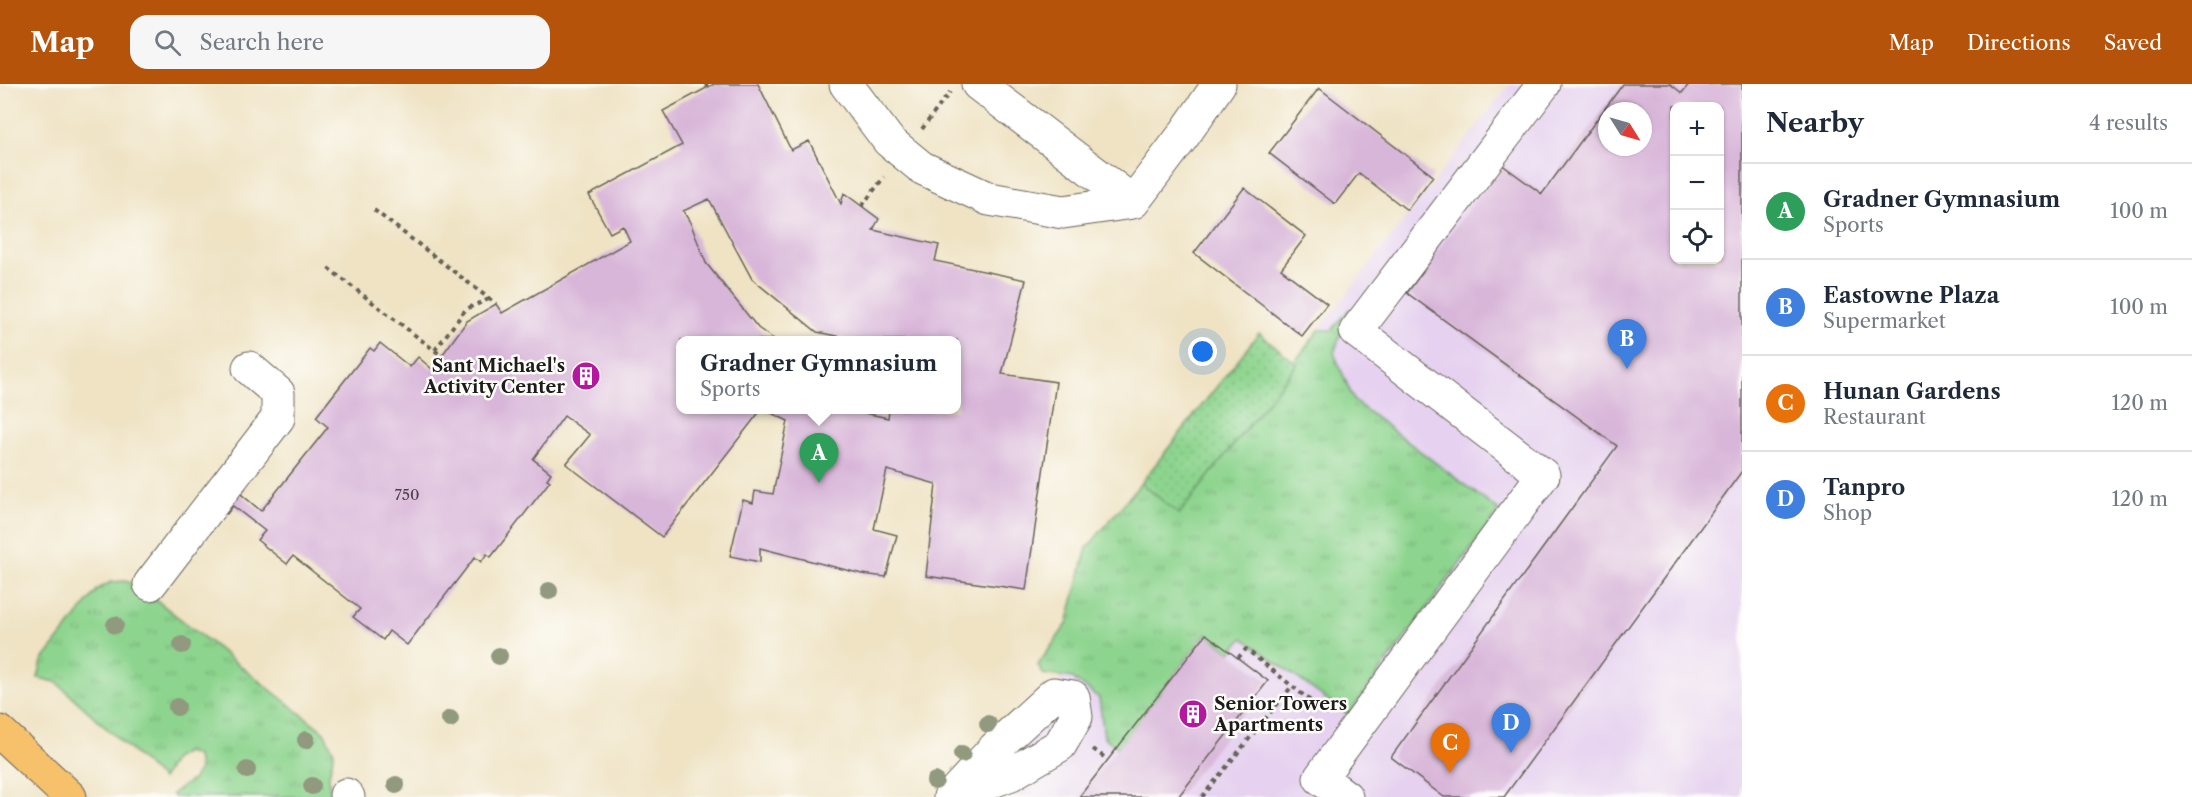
<!DOCTYPE html>
<meta charset="utf-8">
<style>
body{margin:0;font-family:"Libre Caslon Text",serif;background:#f6f6f7;color:#1f2937}
.controls{position:absolute;right:18px;top:18px;display:grid;overflow:hidden;border-radius:12px;box-shadow:0 2px 4px #0004}
.controls button{width:54px;height:54px;display:grid;place-items:center;padding:0;border:0;border-bottom:2px solid #e0e1e3;background:#fff;color:#1f2937;font:30px sans-serif}
.compass{position:absolute;left:1598px;top:18px;width:54px;height:54px;border-radius:50%;background:#fff;box-shadow:0 2px 4px #0004;rotate:127deg}
.you{position:absolute;left:1203px;top:268px;width:21px;height:21px;margin:-15px;border:4px solid #fff;border-radius:50%;background:#1a73e8;box-shadow:0 0 0 9px #1a73e833}
.badge{display:grid;place-items:center;width:39px;height:39px;border-radius:50%;background:#b45309;color:#fff;font-size:20px;font-weight:700}
.pin{position:absolute;translate:-50% -50px;filter:drop-shadow(0 2px 3px #0008)}
.pin::after{content:'';position:absolute;top:32px;width:21px;height:18px;background:inherit;clip-path:polygon(0 0,100% 0,50% 100%)}
.popup{position:absolute;left:676px;top:252px;width:285px;height:78px;box-sizing:border-box;display:grid;place-content:center;border-radius:12px;background:#fff;filter:drop-shadow(0 2px 4px #0005);font-size:20px;white-space:nowrap;color:#747a83}
.popup b{font-size:22px;color:#1f2937}
.popup::after{content:'';position:absolute;left:50%;top:100%;margin-left:-12px;border:12px solid transparent;border-top-color:#fff}
.list{margin:0;padding:0;list-style:none}
h2{display:flex;justify-content:space-between;align-items:center;height:78px;margin:0;padding:0 24px;font-size:26px}
h2 small{font-size:20px;font-weight:400;color:#747a83}
.list li{display:grid;grid-template-columns:39px 1fr auto;gap:18px;align-items:center;box-sizing:border-box;height:96px;padding:0 24px;border-top:2px solid #e0e1e3}
.list b{display:block;font-size:22px;white-space:nowrap}
.list p{margin:0;font-size:20px;white-space:nowrap;color:#747a83}
.list em{font-size:20px;font-style:normal;color:#747a83}
.icon{flex:none;width:33px;height:33px;fill:none;stroke:currentColor;stroke-width:2;stroke-linecap:round;stroke-linejoin:round}
.map{position:relative;flex:none;width:1742px;height:713px;overflow:hidden}
header{display:flex;align-items:center;gap:36px;box-sizing:border-box;height:84px;padding:0 30px;background:#b45309;color:#fff}
header strong{font-size:28px}
nav{display:flex;gap:33px;margin-inline-start:auto;font-size:21px}
.search{width:420px;height:54px;background:#f6f6f7;display:flex;align-items:center;gap:15px;box-sizing:border-box;padding:0 21px;border-radius:18px;color:#747a83;font-size:22px}
main{display:flex}
aside{flex:1;background:#fff}
.map>svg:first-child{display:block}
.built{fill:#e6d2f0;fill-rule:evenodd}
.grass{fill:url(#grass-tufts);stroke:#547855;stroke-width:1.5}
.park{fill:url(#park-dots);stroke:#547855;stroke-width:1.5}
.building{fill:#d8b6d9;fill-rule:evenodd}
.lines{fill:none;stroke-linecap:round;stroke-linejoin:round}
.minor-casing{stroke:#666257;stroke-width:35}
.major-casing{stroke:#666257;stroke-width:35}
.path{stroke:#666257;stroke-width:4;stroke-dasharray:4.5 4.5;stroke-linecap:butt}
.minor{stroke:#fff;stroke-width:33}
.major{stroke:#f7c06b;stroke-width:33}
.tree{fill:#91997e}
.labels{text-anchor:middle;dominant-baseline:central;stroke-width:5;stroke-linejoin:round;paint-order:stroke}
.number-label{font-size:15px;fill:#4b424b}
.poi-label{font-size:18px;font-weight:bold;fill:#1c1c1c;stroke:#fdfcf7;text-anchor:end}
</style>
<header>
<strong>Map</strong>
<div class="search"><svg class="icon" aria-label="search" viewBox="0 0 24 24"><circle cx="10" cy="10" r="6"/><path d="M15 15l6 6"/></svg>Search here</div>
<nav><a>Map</a><a>Directions</a><a>Saved</a></nav>
</header>
<main>
<div class="map">
<svg width="1742" height="713" viewBox="0 0 1742 713">
<defs>
<pattern id="grass-tufts" width="24" height="20" patternUnits="userSpaceOnUse" patternTransform="scale(1.5)"><rect width="24" height="20" fill="#8dd48e"/><path d="M3 7l-1-3M5 7V3M7 7l1-3M15 17l-1-3M17 17v-4M19 17l1-3" fill="none" stroke="#79b57a"/></pattern>
<pattern id="park-dots" width="8" height="8" patternUnits="userSpaceOnUse" patternTransform="scale(1.5)"><rect width="8" height="8" fill="#8dd48e"/><path d="M2 2h.1M6 6h.1" fill="none" stroke="#79b57a" stroke-width="1.8" stroke-linecap="round"/></pattern>
</defs>
<rect width="100%" height="100%" fill="#fdfcf7"/>
<filter id="ink" filterUnits="userSpaceOnUse"><feTurbulence type="fractalNoise" baseFrequency=".0167" numOctaves="2"/><feDisplacementMap in="SourceGraphic" scale="12" xChannelSelector="R" yChannelSelector="G"/><feConvolveMatrix kernelMatrix="1 2 1 2 8 2 1 2 1" color-interpolation-filters="sRGB"/></filter>
<filter id="wash" filterUnits="userSpaceOnUse"><feTurbulence type="fractalNoise" baseFrequency=".008" numOctaves="4" result="noise"/><feDisplacementMap in="SourceGraphic" scale="24" xChannelSelector="R" yChannelSelector="G"/><feGaussianBlur stdDeviation="1.35" result="paint"/><feColorMatrix in="noise" values="0 0 0 0 0 0 0 0 0 0 0 0 0 0 0 0 0 1.4 0 .05"/><feComposite in="paint" operator="in"/></filter>
<g filter="url(#wash)">
<rect width="100%" height="100%" fill="#efe3c4"/>
<path class="built" d="M1510,0h232v713h-769l324,-433 22,-34zM1674,22h46v154h-46zM1607,27h36v36h-36z"/>
<path class="grass" d="M1350,224l-16,45 20,48 145,110 -151,204 -105,-77 -12,14 -25,-18 -88,114 -14,-11 -5,-39 -27,-20 -29,-4 -5,-9 29,-41 20,-76 54,-65 38,30 140,-183h13z
M125,497l12,4 187,147 10,20 -5,23 1,22h-156l-2,-3 21,-15 6,-9 -2,-14 -11,-4 -12,7 -12,20 -106,-97 -18,-4 4,-17 56,-72 13,-7z"/>
<path class="park" d="M1259,249l38,31 -118,150 -38,-31z"/>
<g id="blocks">
<path class="building" d="M714,0h44l33,66 18,-9 32,63 3,-11 35,26 -6,11 66,15 -4,16 91,19 -24,94 54,8 -30,208 -100,-14 10,-92 -49,-14 -13,59 23,6 -11,42 -24,-3 -102,-26v14l-30,-6 13,-56 10,3 2,-12 18,3 15,-73 -23,-11h86l37,8 1,-8h68v-70h-101l-39,-8 -65,-53 -43,-80 -26,12 7,11 16,41 52,65 17,12h-94v70h80l-99,127 -96,-73 24,-29 -26,-19 -31,43 18,14 -4,6 3,2 -59,76 -4,-3 -6,8 -6,-5 -68,88 -18,-14 -6,9 -30,-23 7,-8 -67,-53 -6,8 -30,-24 8,-9 -32,-25 -6,8 -25,-21 19,-24 24,19 -4,6 20,17 67,-84 -12,-10 54,-69 4,3 6,-8 30,24 8,-10 14,12 35,-48 29,-17 6,9 128,-72 -7,-15 -13,7 -21,-38 93,-50 -19,-34z
M1623,0h47l12,9 7,-9h53v387l-238,326h-60l-53,-40 226,-311 -210,-153 94,-129 41,30zM1674,22h46v154h-46zM1607,27h36v36h-36z
M1319,4l114,88 -26,34 -48,-37 -24,31 -66,-51z
M1244,104l62,48 -25,33 46,35 -25,32 -108,-83z
M1206,550l62,47 -90,116h-99z"/>
</g>
</g>
<g filter="url(#ink)">
<use href="#blocks" fill-opacity="0" stroke="#666257" stroke-width="1.5"/>
<g class="lines">
<g class="minor-casing">
<path id="minor" d="M846,0l43,57 33,27 67,31 74,13 70,-10
M978,0l155,118
M1133,118l50,-66 36,-52
M150,500l128,-166v-25l-29,-25
M346,711l2,2
M950,713l44,-48 60,-55 19,3 3,20 -16,28 -49,29 -60,23
M1346,713l-26,-19 223,-303 -187,-144 188,-247"/>
</g>
<g class="major-casing">
<path id="major" d="M0,648l70,65"/>
</g>
<path class="path" d="M706,0l1,3
M922,45l28,-37
M862,122l22,-29
M374,126l122,94
M328,184l114,88
M435,266l31,-41 23,-10
M1238,574l8,-9 82,66
M1093,665l15,11
M1202,713l90,-111"/>
<use href="#minor" class="minor"/>
<use href="#major" class="major"/>
</g>
<g class="tree">
<circle cx="549" cy="507" r="9"/>
<circle cx="115" cy="541" r="9"/>
<circle cx="182" cy="561" r="9"/>
<circle cx="499" cy="572" r="9"/>
<circle cx="177" cy="623" r="9"/>
<circle cx="450" cy="635" r="9"/>
<circle cx="988" cy="640" r="9"/>
<circle cx="306" cy="656" r="9"/>
<circle cx="962" cy="670" r="9"/>
<circle cx="247" cy="686" r="9"/>
<circle cx="935" cy="697" r="9"/>
<circle cx="396" cy="701" r="9"/>
<circle cx="312" cy="702" r="9"/>
</g>
</g>
<defs>
<g id="building-disc" transform="scale(1.5)"><circle r="9.5" fill="#b5179e" stroke="#fdfcf7"/><path d="M-4-6H4V6H1V3H-1V6H-4ZM-2.5-4.3h1.7v1.8h-1.7ZM.8-4.3h1.7v1.8H.8ZM-2.5-1h1.7V.8h-1.7ZM.8-1h1.7V.8H.8Z" fill="#fff"/></g>
</defs>
<g fill-rule="evenodd">
<use href="#building-disc" x="586" y="292"/>
<use href="#building-disc" x="1193" y="630"/>
</g>
<g class="labels">
<g class="number-label">
<text x="407" y="410">750</text>
</g>
<g class="poi-label">
<text x="565" y="282">Sant Michael's<tspan x="565" dy="21">Activity Center</tspan></text>
<text x="1214" y="620" text-anchor="start">Senior Towers<tspan x="1214" dy="21">Apartments</tspan></text>
</g>
</g>
</svg>
<div class="controls">
<button>+</button>
<button>−</button>
<button><svg class="icon" aria-label="locate" viewBox="0 0 24 24"><circle cx="12" cy="12" r="6"/><path d="M12 2v4M12 18v4M2 12h4M18 12h4"/></svg></button>
</div>
<svg class="compass" viewBox="-18 -18 36 36"><path d="M0-13l5 13h-10z" fill="#e53935"/><path d="M0 13l5-13h-10z" fill="#747a83"/></svg>
<div class="you"></div>
<div class="pin badge" style="left:819px;top:399px;background:#2e9e5b">A</div>
<div class="popup"><b>Gradner Gymnasium</b>Sports</div>
<div class="pin badge" style="left:1627px;top:285px;background:#3f7fe0">B</div>
<div class="pin badge" style="left:1450px;top:689px;background:#e8710a">C</div>
<div class="pin badge" style="left:1511px;top:669px;background:#3f7fe0">D</div>
</div>
<aside>
<h2>Nearby<small>4 results</small></h2>
<ul class="list">
<li><span class="badge" style="background:#2e9e5b">A</span><div><b>Gradner Gymnasium</b><p>Sports</p></div><em>100 m</em></li>
<li><span class="badge" style="background:#3f7fe0">B</span><div><b>Eastowne Plaza</b><p>Supermarket</p></div><em>100 m</em></li>
<li><span class="badge" style="background:#e8710a">C</span><div><b>Hunan Gardens</b><p>Restaurant</p></div><em>120 m</em></li>
<li><span class="badge" style="background:#3f7fe0">D</span><div><b>Tanpro</b><p>Shop</p></div><em>120 m</em></li>
</ul>
</aside>
</main>
